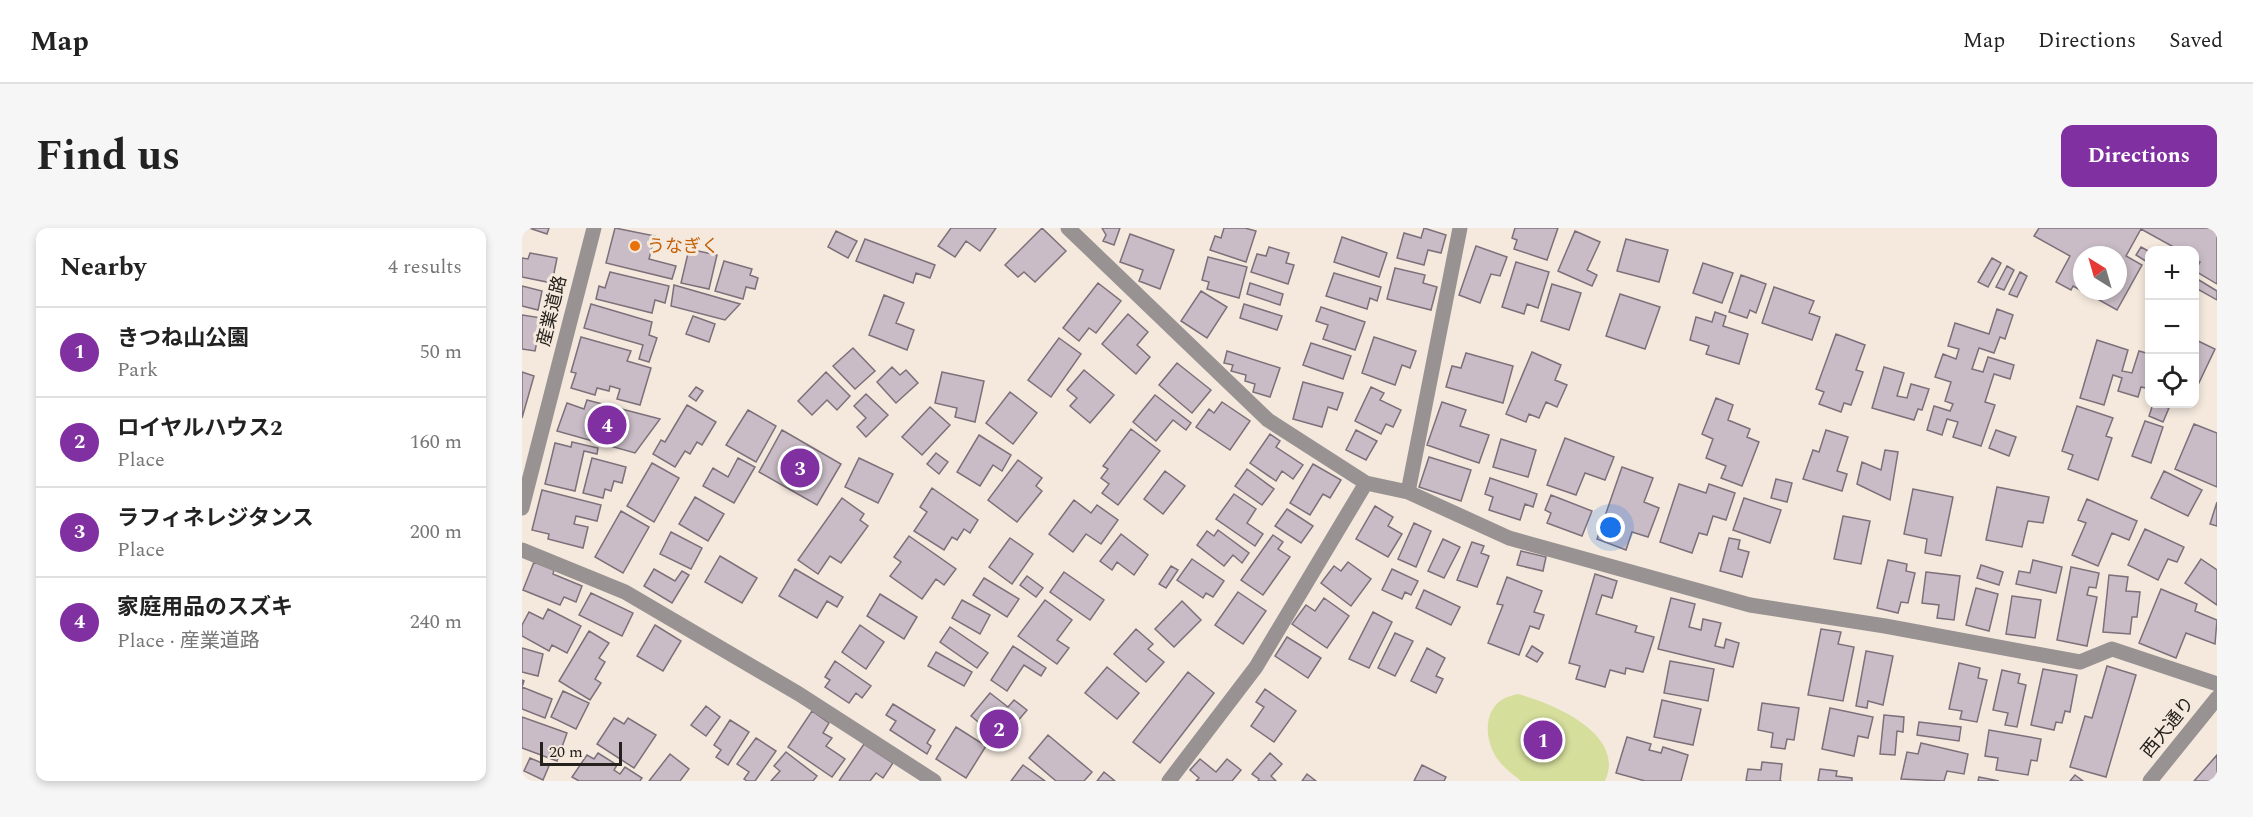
<!DOCTYPE html>
<meta charset="utf-8">
<style>
body{margin:0;font-family:Spectral,"Noto Sans JP",serif;background:#f6f6f6;color:#222}
.controls{position:absolute;right:18px;top:18px;display:grid;overflow:hidden;border-radius:12px;box-shadow:0 3px 9px #0003}
.controls button{width:54px;height:54px;display:grid;place-items:center;padding:0;border:0;border-bottom:2px solid #e0e0e0;background:#fff;color:#222;font:30px sans-serif}
.compass{position:absolute;left:1551px;top:18px;width:54px;height:54px;border-radius:50%;background:#fff;box-shadow:0 3px 9px #0003;rotate:323deg}
.scale{position:absolute;left:18px;bottom:15px;width:82px;box-sizing:border-box;padding-left:6px;border:3px solid #25211c;border-top:0;font-size:16px;line-height:21px;white-space:nowrap;color:#25211c;-webkit-text-stroke:4px #f5e9dd;paint-order:stroke}
.you{position:absolute;left:1089px;top:300px;width:21px;height:21px;margin:-15px;border:4px solid #fff;border-radius:50%;background:#1a73e8;box-shadow:0 0 0 9px #1a73e833}
.badge{display:grid;place-items:center;width:39px;height:39px;border-radius:50%;background:#8030a0;color:#fff;font-size:20px;font-weight:700}
.pin{position:absolute;translate:-50% -50%;border:3px solid #fff;box-shadow:0 2px 6px #0006}
.list{margin:0;padding:0;list-style:none}
h2{display:flex;justify-content:space-between;align-items:center;height:78px;margin:0;padding:0 24px;font-size:26px}
h2 small{font-size:20px;font-weight:400;color:#767676}
.list li{display:grid;grid-template-columns:39px 1fr auto;gap:18px;align-items:center;box-sizing:border-box;height:90px;padding:0 24px;border-top:2px solid #e0e0e0}
.list b{display:block;font-size:22px;white-space:nowrap}
.list p{margin:0;font-size:20px;white-space:nowrap;color:#767676}
.list em{font-size:20px;font-style:normal;color:#767676}
.icon{flex:none;width:33px;height:33px;fill:none;stroke:currentColor;stroke-width:2;stroke-linecap:round;stroke-linejoin:round}
.map{position:relative;flex:none;width:1695px;height:553px;overflow:hidden;border-radius:12px}
header{display:flex;align-items:center;gap:36px;box-sizing:border-box;height:84px;padding:0 30px;background:#fff;border-bottom:2px solid #e0e0e0}
header strong{font-size:28px}
nav{display:flex;gap:33px;margin-inline-start:auto;font-size:21px}
.intro{display:flex;align-items:center;justify-content:space-between;box-sizing:border-box;height:144px;padding:0 36px}
h1{margin:0;font-size:42px}
.button{padding:15px 27px;border-radius:12px;background:#8030a0;color:#fff;font-size:21px;font-weight:700}
main{display:flex;gap:36px;padding:0 36px}
aside{flex:1;background:#fff;border-radius:12px;box-shadow:0 3px 9px #0003}
.map>svg:first-child{display:block}
.green{fill:#d5de9b}
.building{fill:#c9bcc6;stroke:#7c707a;stroke-width:1.5}
.lines{fill:none;stroke-linecap:round;stroke-linejoin:round}
.minor{stroke:#999293;stroke-width:15}
.tertiary{stroke:#999293;stroke-width:15}
.food-dot{fill:#e8710a;stroke:#f5e9dd;stroke-width:2}
.labels{text-anchor:middle;dominant-baseline:central;stroke-width:6;stroke-linejoin:round;paint-order:stroke}
.food-label{font-size:18px;fill:#c56008;stroke:#f5e9dd;text-anchor:start}
.street-label{font-size:18px;fill:#25211c;stroke:#f5e9dd}
</style>
<header>
<strong>Map</strong>
<nav><a>Map</a><a>Directions</a><a>Saved</a></nav>
</header>
<div class="intro"><h1>Find us</h1><a class="button">Directions</a></div>
<main>
<aside>
<h2>Nearby<small>4 results</small></h2>
<ul class="list">
<li><span class="badge">1</span><div><b>きつね山公園</b><p>Park</p></div><em>50 m</em></li>
<li><span class="badge">2</span><div><b>ロイヤルハウス2</b><p>Place</p></div><em>160 m</em></li>
<li><span class="badge">3</span><div><b>ラフィネレジタンス</b><p>Place</p></div><em>200 m</em></li>
<li><span class="badge">4</span><div><b>家庭用品のスズキ</b><p>Place · 産業道路</p></div><em>240 m</em></li>
</ul>
</aside>
<div class="map">
<svg width="1695" height="553" viewBox="0 0 1695 553">
<rect width="100%" height="100%" fill="#f5e9dd"/>
<path class="green" d="M996,466c34,9 109,40 87,87h-84c-7,-6 -16,-12 -22,-20 -14,-17 -18,-51 6,-63 4,-2 9,-3 13,-4z"/>
<path class="building" d="M7,0h20l-2,6z
M93,0l40,8 -6,23 27,7 -4,13 -66,-16z
M429,0h45l-16,23 -14,-10 -11,16 -17,-11z
M520,0l24,23 -31,31 -11,-10 -6,5 -13,-12z
M580,0h18l-6,17 -11,-4 3,-6z
M702,0h21l11,3 -10,31 -36,-12 5,-14 6,2z
M902,0l22,7 -5,18 -13,-3 -4,15 -27,-7 7,-25 17,5z
M993,0h43l-11,32 -33,-11 3,-9 -5,-2z
M1517,0h178v56l-22,-13 5,-9 -6,-3v-9h-15l-38,-21 -15,27 16,9 -25,45 -34,-19h35v-36h-36v36l-9,-5 -2,4 -15,-8 14,-26 -36,-20z
M314,3l21,10 -9,17 -20,-11z
M1053,3l25,11 -13,28 10,5 -5,11 -34,-15z
M608,6l44,16 -14,39 -21,-8 4,-11 -23,-8z
M820,9l45,16 -8,24 -45,-15z
M343,11l70,26 -5,13 -14,-5 -3,10 -57,-22z
M1104,11l42,11 -9,32 -42,-11z
M954,18l31,11 -7,19 -9,-2 -11,29 -21,-8z
M747,19l20,6 -3,10 8,2 -6,19 -37,-12 6,-18 9,2z
M1619,19l9,5v12l-14,-9z
M167,21l28,6 -8,34 -28,-6z
M8,25l27,5 -5,25 -30,-6v-19l6,1z
M686,29l39,10 -8,31 -32,-9 2,-7 -7,-2z
M1470,30l9,5 -13,24 -10,-5z
M202,33l28,8 -2,6 8,3 -3,11 -9,-2 -3,12 -28,-8z
M994,34l33,10 -11,36 -11,-4 -3,10 -22,-7z
M1181,35l30,10 -11,30 -29,-10z
M1485,38l7,4 -10,20 -8,-3z
M873,40l30,7 -2,8 14,4 -6,23 -44,-11z
M88,44l59,14 -4,17 -10,-3 -3,13 -56,-14 3,-13 6,2z
M1498,44l7,4 -10,21 -8,-3z
M812,45l47,14 -4,14 -7,-3 -3,11 -41,-13z
M1219,47l25,9 -10,29 -6,-3 -3,8 -18,-6z
M1672,49l23,14v9l-23,-13z
M576,55l23,18 -25,32 -7,-5 -10,13 -16,-13z
M728,55l33,11 -3,11 -33,-11z
M1030,56l29,9 -12,37 -28,-9z
M152,57l66,19 -15,16 -54,-14z
M0,58l20,5 -4,19 -16,-4z
M1252,59l40,14 -5,12 11,4 -8,23 -50,-17z
M679,63l26,16 -20,31 -26,-17z
M1098,66l40,13 -15,42 -39,-13z
M362,67l20,8 -8,20 18,7 -7,20 -38,-15z
M69,76l61,18 -3,13 8,3 -8,24 -10,-3 4,-14 -59,-17z
M722,76l38,12 -5,14 -37,-12z
M799,79l44,15 -10,28 -32,-11 5,-14 -12,-4z
M1475,81l16,6 -8,24 -5,-2 -6,16 -15,-5 -7,21 11,3 5,-15 26,8 -4,14 -16,-5 -9,28 10,3 -14,41 -28,-9 5,-15 -11,-3 -5,16 -15,-5 7,-24 16,5 3,-7 -8,-3 6,-19 -16,-5 8,-23 13,5 3,-10 -11,-3 7,-23 34,11z
M1193,84l11,4 -3,10 25,8 -9,30 -33,-10 3,-8 -19,-6 6,-23 16,5z
M606,86l20,18 -11,13 13,12 -14,17 -34,-30z
M0,87l20,3 -7,33 -13,-2z
M171,88l22,8 -6,18 -23,-8z
M1314,106l29,11 -9,25 7,2 -12,33 -7,-2 -3,9 -22,-8 5,-12 -8,-3z
M59,109l50,14 -4,10 24,7 -11,37 -23,-6 3,-10 -10,-3 -1,5 -12,-3 -2,7 -24,-7 5,-15 -5,-1z
M852,109l42,14 -6,17 -8,-3 -7,20 -33,-12z
M537,110l22,16 -30,43 -23,-17z
M1672,111l21,10 -19,40h-2z
M1575,112l31,10 -6,21 10,2 7,-22 11,3v35l-9,-2 -3,10 -20,-6 4,-13 -9,-3 -9,30 -24,-7z
M789,115l40,13 -8,23 -40,-14z
M331,120l22,23 -20,18 -22,-23z
M705,123l53,17 -10,29 -17,-5 2,-8 -10,-3 1,-6 -15,-4 2,-6 -9,-2z
M1010,124l29,13 -6,15 12,5 -10,22 -11,-5 -7,16 -10,-4 -3,8 -20,-8z
M944,125l47,13 -10,37 -57,-16 6,-21 9,2z
M655,135l34,27 -19,23 -33,-28z
M370,139l8,8 6,-5 12,13 -22,20 -19,-21z
M1362,139l20,6 -7,23 10,2 4,-14 18,5 -7,21 -4,-1 -4,11 -42,-12z
M562,142l30,25 -24,28 -20,-17 7,-8 -10,-8z
M0,144l12,4 -12,42z
M304,144l24,24 -13,14 -10,-10 -15,15 -14,-14z
M420,144l42,9 -9,41 -20,-5 2,-9 -22,-5z
M781,154l40,11 -6,17 -9,-3 -6,20 -29,-8z
M174,159l7,4 -7,10 -7,-5z
M849,159l13,6 -4,7 21,10 -8,17 -7,-3 -5,10 -26,-13z
M488,164l27,21 -24,31 -27,-21z
M344,166l22,21 -22,22 -9,-10 9,-9 -12,-12z
M633,167l36,28 -5,7 -13,-10 -17,21 -23,-19z
M1194,170l17,7 -5,15 22,9 -3,8 12,5 -17,44 -21,-8 5,-12 -20,-8 7,-19 -11,-5z
M65,172l73,19 -25,34 -78,-22 10,-28 17,6z
M700,174l28,19 -20,29 -34,-23 13,-18 5,4z
M920,174l24,8 -6,16 29,9 -10,28 -52,-18z
M1631,176l16,4 -6,14 -14,-6z
M165,177l29,17 -14,23 -5,-3 -7,12 -5,-3 -10,16 -22,-13 8,-14 4,2z
M1555,178l36,12 -7,18 6,2 -14,42 -30,-11 5,-14 -11,-4z
M408,179l20,18 -28,30 -20,-18z
M226,182l28,16 -20,36 -30,-17z
M1623,193l18,6 -12,36 -19,-7z
M1672,196l23,9v54l-42,-18z
M609,201l29,22 -42,54 -16,-12 7,-9 -8,-6 7,-9 -5,-3z
M260,202l59,34 -24,41 -58,-33z
M834,202l21,11 -11,19 -20,-10z
M1304,202l22,7 -11,34 10,3 -5,17 -39,-12 10,-29 6,2z
M1474,202l20,7 -7,19 -20,-8z
M748,206l10,7 -4,6 27,18 -10,14 -11,-8 -6,10 -26,-18z
M457,207l32,20 -9,16 -9,-6 -13,21 -23,-14z
M1043,210l49,19 -9,23 -20,-7 -9,22 -29,-10z
M979,211l35,11 -8,27 -35,-10z
M50,214l26,6 -1,6 -13,-3 -9,40 -30,-7 10,-41 16,4z
M1363,222l13,2 -8,48 -33,-16 5,-22 19,8z
M414,225l12,9 -9,12 -12,-10z
M907,229l42,13 -10,31 -42,-14z
M70,230l34,9 -4,16 -8,-2 -3,10 -6,-2 -2,9 -20,-5z
M216,230l17,9 -21,36 -31,-17 10,-18 15,9z
M337,230l34,16 -15,29 -33,-16z
M496,232l24,18 -6,8 6,5 -25,31 -29,-22z
M130,235l27,15 -25,44 -27,-16z
M791,236l28,16 -11,18 -7,-4 -13,21 -20,-12z
M1100,239l31,11 -9,24 15,6 -11,29 -16,-5 -6,18 -29,-11z
M725,241l27,20 -12,16 -27,-19z
M643,243l20,15 -22,28 -19,-15z
M1642,243l38,19 -14,26 -37,-18z
M968,250l47,16 -4,13 -8,-3 -5,16 -31,-10 4,-13 -8,-3z
M1254,251l16,4 -5,19 -16,-4z
M1157,256l27,9 3,-9 26,9 -9,27 -13,-4 -6,19 -8,-2 -7,20 -32,-11z
M1475,259l52,10 -6,26 -15,-2 -6,26 -36,-7z
M410,260l46,32 -8,13 -6,-4 -7,11 -5,-3 -8,13 -30,-19 13,-19 -7,-5z
M1391,261l40,8 -12,59 -16,-3 2,-14 -23,-5z
M20,262l59,15 -4,16 -21,-5 -2,8 14,3 -5,21 -35,-9 1,-5 -17,-4z
M712,266l22,15 -9,14 16,11 -8,12 -39,-27z
M1029,267l41,16 -10,25 -35,-13 4,-10 -6,-3z
M173,269l29,17 -16,27 -29,-17z
M320,270l22,16 -4,6 8,6 -27,37 -11,-7 -12,18 -20,-14z
M1222,270l37,12 -11,33 -37,-13z
M1565,271l50,22 -8,19 -17,-7 -14,33 -26,-11 14,-32 -8,-3z
M552,272l17,13 6,-8 21,15 -17,24 -15,-10 -13,18 -24,-18z
M1695,274v24l-7,-2z
M853,278l18,11 -5,9 14,8 -14,23 -32,-18z
M765,281l26,17 -12,17 -26,-17z
M99,283l28,16 -26,46 -28,-16z
M1321,288l27,5 -9,43 -27,-5z
M892,295l17,8 -15,36 -18,-8z
M1623,301l39,18 -7,15 -9,-3 -10,21 -30,-15z
M696,302l31,23 -7,10 -9,-8 -9,11 -27,-21 10,-14 7,5z
M149,304l31,16 -11,21 -31,-15z
M599,306l27,21 -14,20 -17,-13 -5,8 -12,-9z
M751,307l10,7 -5,7 12,8 -27,38 -22,-15z
M387,308l47,33 -12,16 -8,-6 -14,20 -32,-23 11,-14 -7,-5z
M488,310l23,16 -21,30 -23,-17z
M1207,310l11,2 -2,9 11,3 -7,25 -22,-6z
M921,311l17,8 -16,31 -16,-7z
M950,314l12,4 -3,7 8,3 -12,31 -20,-7z
M999,323l25,6 -3,14 -26,-6z
M198,328l37,22 -15,25 -37,-21z
M670,331l32,22 -11,16 -7,-4 -3,5 -26,-18z
M1679,331l16,11v35l-32,-22z
M1366,332l19,4 -1,7 9,2 -7,30 -7,-1 -3,11 -21,-5z
M1511,332l29,7 -6,26 -40,-9 3,-13 11,2z
M12,334l20,8 -1,4 29,12 -6,16 -12,-5 -4,8 -37,-15z
M826,334l23,17 -20,27 -30,-23 13,-17 7,5z
M1459,337l22,7 -4,13 -22,-7z
M649,338l7,4 -12,18 -7,-4z
M1549,339l28,6 -3,15 -7,-1 -2,8 10,2 -10,49 -30,-6z
M132,341l21,12 7,-10 7,4 -17,28 -28,-17z
M273,341l48,28 -6,10 -10,-6 -10,17 -38,-22z
M870,341l26,12 -7,14 -6,-3 -3,7 -20,-9z
M542,344l40,28 -14,20 -40,-28z
M1404,344l34,4 -6,44 -17,-2 2,-13 -17,-2z
M1073,346l22,7 -5,17 -10,-3 -6,19 41,12 -2,6 19,5 -11,35 -17,-4 -1,6 -15,-4 -5,17 -29,-8 4,-13 -11,-3z
M1587,347l19,2 -2,14 14,1 -3,25h-5l-2,17 -27,-2z
M505,348l16,12 -7,9 -16,-12z
M985,349l35,14 -8,21 10,3 -5,14 -9,-3 -11,29 -31,-12 15,-38 -6,-1z
M462,350l35,21 -12,18 -34,-22z
M1454,360l22,6 -9,37 -23,-6z
M1639,361l36,15 -2,7 22,9 -2,24 -29,-11 -10,25 -37,-15z
M902,362l36,17 -9,18 -35,-17z
M716,364l28,19 -23,33 -28,-19z
M69,365l42,20 -11,23 -43,-21z
M358,366l37,23 -13,22 -37,-23z
M1490,368l29,4 -6,38 -29,-4z
M802,370l25,18 -22,32 -35,-24 14,-19 9,6z
M1149,370l24,6 -6,23 12,3 2,-11 18,4 -6,23 9,2 2,-9 13,4 -6,24 -75,-18z
M440,372l28,15 -10,19 -28,-16z
M523,372l27,20 -15,20 12,8 -12,16 -39,-28z
M660,373l19,19 -27,27 -19,-18z
M26,381l33,17 -14,27 -15,-8 -3,6 -27,-15v-11l7,-13 14,7z
M851,384l19,10 -23,46 -20,-9z
M133,397l26,16 -18,30 -26,-15z
M338,397l24,17 -18,27 -24,-17z
M428,399l38,26 -11,15 -37,-26z
M614,401l17,15 -5,5 16,13 -18,20 -32,-28z
M1299,401l20,3 -3,12 16,3 -11,54 -35,-6z
M67,403l20,12 -10,15 6,4 -10,17 6,4 -11,17 -31,-19z
M873,405l18,8 -18,35 -17,-8z
M765,409l34,21 -13,20 -33,-22z
M491,418l33,22 -5,8 -17,-11 -17,26 -16,-11z
M1010,418l11,7 -6,9 -11,-6z
M0,420l21,6 -5,22 -16,-4z
M905,420l18,10 -9,18 7,3 -7,14 -25,-12z
M1344,423l27,5 -10,49 -15,-4 -1,7 -11,-2z
M414,424l36,20 -8,14 -36,-20z
M313,433l36,25 -9,12 -6,-5 -7,10 -24,-16 5,-7 -5,-3z
M1148,433l44,8 -6,32 -44,-8z
M1437,435l21,5 -2,10 9,2 -10,42 -17,-3 2,-8 -13,-2z
M1585,438l29,9 -30,102 -36,-10 15,-51 7,2z
M585,439l32,26 -22,26 -32,-26z
M1521,441l34,6 -7,37 -5,-1 -3,12 -6,-1 -2,8 -23,-5z
M1480,442l18,4 -2,9 8,2 -9,42 -12,-2 3,-12 -15,-3z
M666,444l26,21 -54,70 -27,-21z
M0,452l2,1 -2,6 30,12 -7,19 -23,-9z
M743,461l31,22 -22,31 -23,-16 13,-19 -8,-5z
M41,463l26,12 -13,26 -25,-12z
M468,465l18,14 6,-7 13,10 -26,31 -30,-25z
M1140,472l39,9 -8,36 -39,-8z
M1240,475l37,5 -5,32 -7,-1 -2,10 -14,-2 2,-14 -15,-3z
M371,476l42,26 -8,13 4,3 -4,8 -37,-24 6,-9 -10,-6z
M184,478l14,11 -14,19 -15,-11z
M1308,480l43,9 -5,21 -10,-2 -4,20 -32,-7z
M290,483l17,12 -6,10 9,5 -6,8 19,13 -13,18 -44,-30z
M1362,487l20,2 -1,15 -6,-1 -2,24 -15,-1z
M0,489l45,16 -10,28 -35,-13z
M92,490l10,6 4,-6 28,17 -22,33 -37,-24z
M208,492l19,12 -21,33 -12,-8 5,-7 -7,-5z
M1397,494l42,5 -2,14 -42,-6z
M434,499l30,19 -20,32 -30,-19z
M1467,502l52,9 -4,22 -6,-1 -3,15 -32,-5 2,-12 -13,-2z
M526,507l44,37 -8,9h-28l-27,-23z
M1105,509l24,7 -2,6 12,3 2,-6 25,8 -7,26h-36l-29,-8z
M234,510l20,13 -21,30h-8l-3,-2 5,-7 -12,-8z
M1399,515l47,11 -4,20 -17,-3 -3,10 -43,-2 6,-27 11,2z
M342,516l29,19 -10,15 -7,-5 -6,8h-31z
M264,524l31,24 -4,5h-42l9,-10 -6,-5z
M76,525l19,12 -3,5 6,4 5,-7 17,11 -2,3h-61l-7,-4 15,-22 7,4z
M748,525l12,11 -11,12 5,5h-18l1,-2 -7,-5z
M148,526l19,15 -9,12h-31z
M1695,527v26h-23z
M8,530l19,8 -6,14 -19,-9z
M678,531l16,13 11,-13 14,11 -9,11h-36l3,-3 -9,-8z
M1240,534l20,2 -2,17h2h-36l2,-12 13,1z
M501,537l22,16h-34z
M900,537l24,12 -2,4h-30z
M1298,541l17,2 -1,5 16,2v3h-34z
M582,544l11,9h-18z
M785,546l9,7h-14z
M1553,547l8,6h-13z
M1457,549l20,4h-21z"/>
<g class="lines">
<path class="minor" d="M546,0l200,192 98,63 42,9 101,46 241,67 135,21 195,36 32,-13 105,35
M886,264l52,-264
M0,322l103,42 174,102 135,87
M647,553l87,-114 110,-184"/>
<path class="tertiary" d="M0,280l72,-280
M1628,553l67,-83"/>
</g>
<circle class="food-dot" cx="113" cy="18" r="6"/>
<g class="labels">
<g class="food-label">
<text x="125" y="18">うなぎく</text>
</g>
<g class="street-label">
<text transform="translate(30 83) rotate(-76)">産業道路</text>
<text transform="translate(1646 499) rotate(-51)">西大通り</text>
</g>
</g>
</svg>
<div class="controls">
<button>+</button>
<button>−</button>
<button><svg class="icon" aria-label="locate" viewBox="0 0 24 24"><circle cx="12" cy="12" r="6"/><path d="M12 2v4M12 18v4M2 12h4M18 12h4"/></svg></button>
</div>
<svg class="compass" viewBox="-18 -18 36 36"><path d="M0-13l5 13h-10z" fill="#e53935"/><path d="M0 13l5-13h-10z" fill="#767676"/></svg>
<div class="scale">20 m</div>
<div class="you"></div>
<div class="pin badge" style="left:1021px;top:512px">1</div>
<div class="pin badge" style="left:477px;top:501px">2</div>
<div class="pin badge" style="left:278px;top:240px">3</div>
<div class="pin badge" style="left:85px;top:197px">4</div>
</div>
</main>
